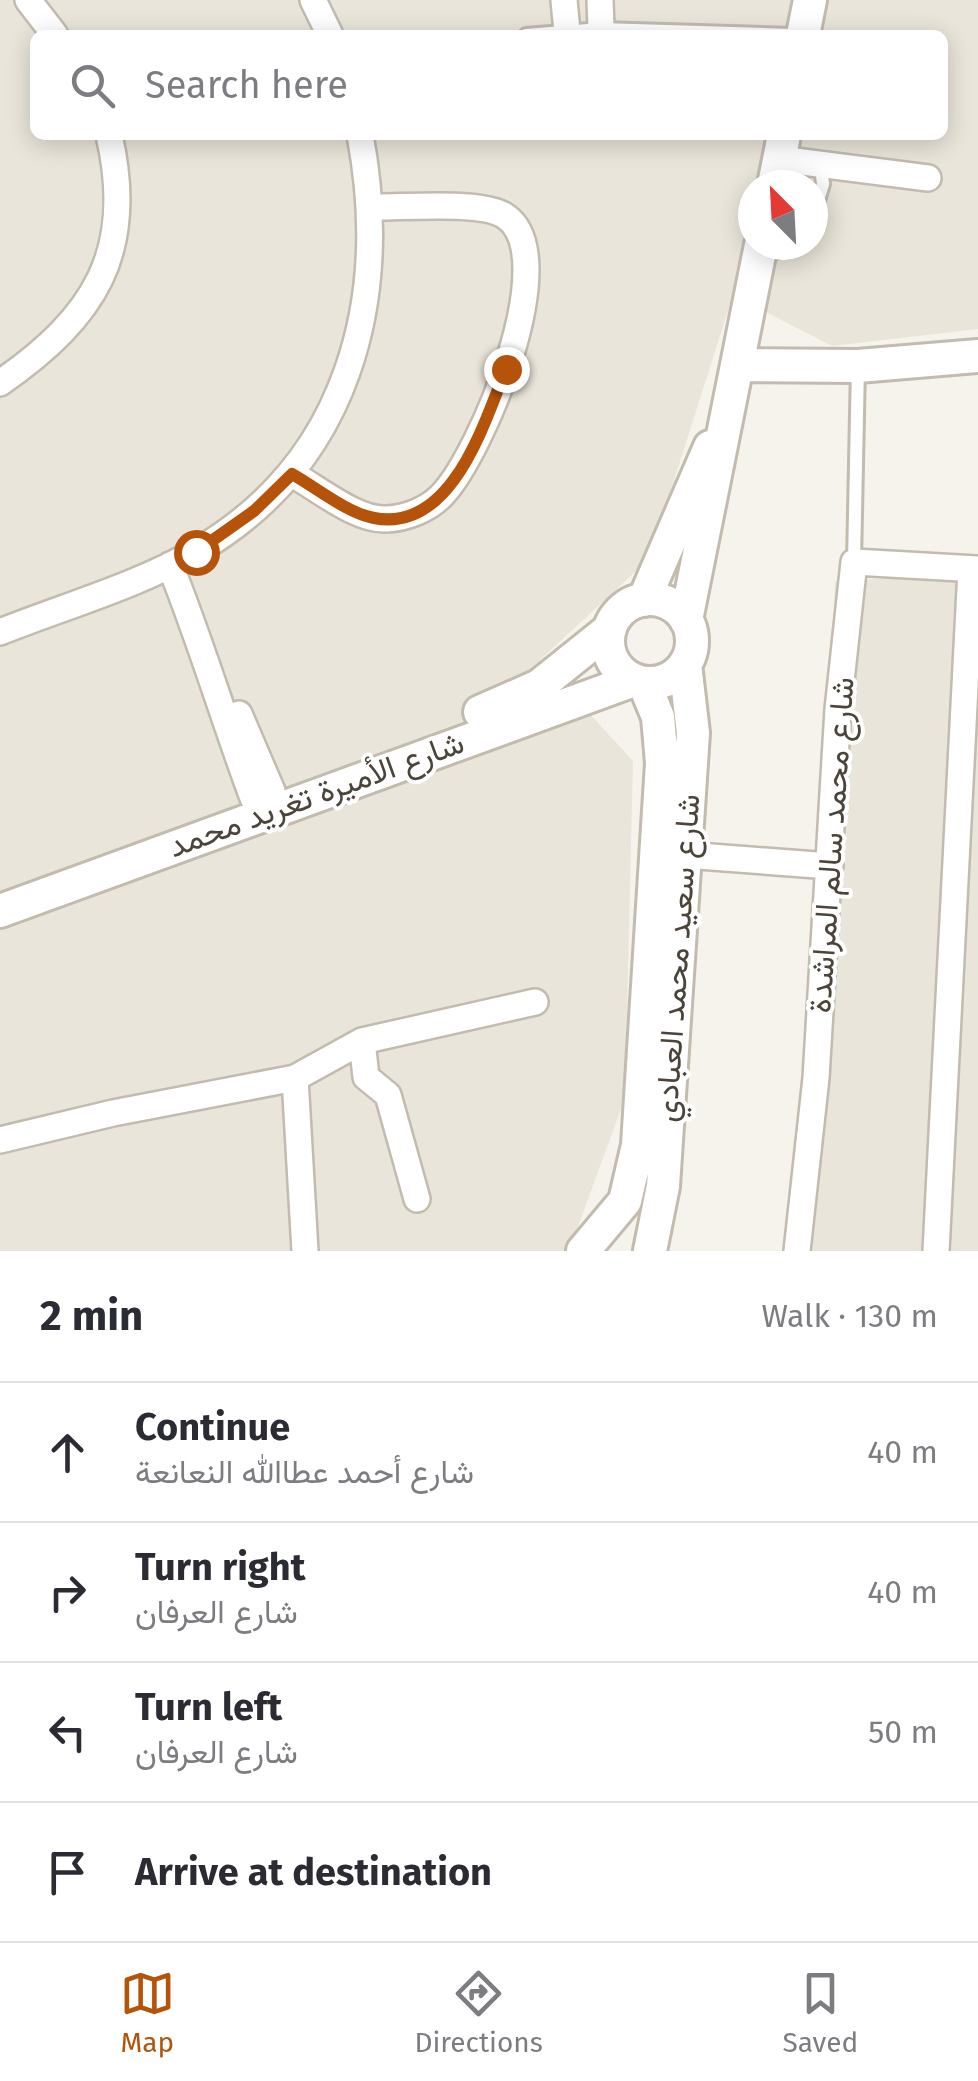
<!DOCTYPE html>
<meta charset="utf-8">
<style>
body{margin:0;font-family:"Fira Sans",Vazirmatn,sans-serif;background:#f2f2f3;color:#2b2b33}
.compass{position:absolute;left:738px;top:170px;width:90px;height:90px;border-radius:50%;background:#fff;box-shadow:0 5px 25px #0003;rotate:336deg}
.stop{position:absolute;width:30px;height:30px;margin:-22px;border:8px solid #b45309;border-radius:50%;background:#fff}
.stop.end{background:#b45309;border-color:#fff;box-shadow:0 2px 10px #0008}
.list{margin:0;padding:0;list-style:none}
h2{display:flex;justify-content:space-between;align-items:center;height:130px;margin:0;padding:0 40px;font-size:42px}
h2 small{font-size:32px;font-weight:400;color:#7c7c81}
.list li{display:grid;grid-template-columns:65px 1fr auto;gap:30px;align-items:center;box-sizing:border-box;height:140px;padding:0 40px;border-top:2px solid #e1e1e2}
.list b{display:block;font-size:38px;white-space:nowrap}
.list p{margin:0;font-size:32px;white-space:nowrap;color:#7c7c81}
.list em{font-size:32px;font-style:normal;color:#7c7c81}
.icon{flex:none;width:55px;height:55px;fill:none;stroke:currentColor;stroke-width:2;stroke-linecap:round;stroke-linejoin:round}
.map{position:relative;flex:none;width:978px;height:1251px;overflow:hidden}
.search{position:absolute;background:#fff;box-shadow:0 5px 25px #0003;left:30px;right:30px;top:30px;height:110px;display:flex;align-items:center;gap:25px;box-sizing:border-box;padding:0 35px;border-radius:15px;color:#7c7c81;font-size:38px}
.sheet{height:690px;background:#fff}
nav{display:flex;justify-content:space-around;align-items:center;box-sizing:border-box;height:140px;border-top:2px solid #e1e1e2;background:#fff;font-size:28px;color:#7c7c81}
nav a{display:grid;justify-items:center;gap:5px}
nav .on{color:#b45309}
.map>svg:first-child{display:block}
.residential{fill:#eae5da;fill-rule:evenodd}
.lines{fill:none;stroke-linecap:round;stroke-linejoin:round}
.service-casing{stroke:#c2bbae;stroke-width:18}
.minor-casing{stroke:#c2bbae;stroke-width:30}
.tertiary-casing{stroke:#c2bbae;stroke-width:38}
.service{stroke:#fff;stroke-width:12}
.minor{stroke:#fff;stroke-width:25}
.tertiary{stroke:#fff;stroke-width:32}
.route{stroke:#b45309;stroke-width:12}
.labels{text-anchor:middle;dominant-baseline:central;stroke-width:8;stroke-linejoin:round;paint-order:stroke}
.street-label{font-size:32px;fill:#4b4439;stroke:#fff}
</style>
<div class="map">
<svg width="978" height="1251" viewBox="0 0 978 1251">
<rect width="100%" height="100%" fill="#f6f3ec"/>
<path class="residential" d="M0,0h978v329l-146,17 -99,-51 -84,264 -109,101 93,101 -8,337 -56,153h-569zM35,35h908v100h-908zM753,185h60v60h-60z
M978,574v677h-169l26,-670z"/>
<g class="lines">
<g class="service-casing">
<path id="service" d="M526,35l75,-6 191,6
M813,217l10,-33 -2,-18
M764,259l21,-14
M854,562l4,-196"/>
</g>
<g class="minor-casing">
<path id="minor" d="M28,0l27,35
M313,0l17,35
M564,0l3,32
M600,0l1,29
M779,159l149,19
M0,383c95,-66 136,-131 109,-248
M292,474c27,15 65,47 95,45 20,-1 42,-10 55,-24 39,-40 123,-240 63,-279 -23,-16 -104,-8 -135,-9
M170,565c31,77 54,155 83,233
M0,632c65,-26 137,-46 197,-81 152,-88 194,-252 163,-416
M239,714l33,77
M685,855l145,11
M362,1041l4,36 22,18 29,104
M295,1078l10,173
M0,1140l113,-27 182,-35 67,-37 173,-39
M797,1251l19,-173 22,-369 16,-147 124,7
M936,1251l35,-682"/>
</g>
<g class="tertiary-casing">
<path id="tertiary" d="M803,35l7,-35
M774,185l10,-50
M737,365l121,1 120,-10
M608 641a42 42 0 1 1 84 0a42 42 0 1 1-84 0Z
M644,600l66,-153
M686,620l75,-375
M480,712l59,-26 71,-57
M0,911l634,-231
M583,1251l42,-50 13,-56 24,-382 -4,-46 -14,-34
M650,1251l13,-65 30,-453 -8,-69"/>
</g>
<use href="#service" class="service"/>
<use href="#minor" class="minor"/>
<use href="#tertiary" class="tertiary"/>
</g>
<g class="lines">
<path class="route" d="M196,552l58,-41 38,-37c25,14 55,39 82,44 78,15 110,-95 132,-149"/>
</g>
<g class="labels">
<g class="street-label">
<text transform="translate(316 794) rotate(-20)">شارع الأميرة تغريد محمد</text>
<text transform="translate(831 845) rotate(-86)">شارع محمد سالم المراشدة</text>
<text transform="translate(677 958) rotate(-86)">شارع سعيد محمد العبادي</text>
</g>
</g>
</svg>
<svg class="compass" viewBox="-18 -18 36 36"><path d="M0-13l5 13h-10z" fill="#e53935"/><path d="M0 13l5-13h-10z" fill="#7c7c81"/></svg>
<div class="stop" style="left:196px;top:552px"></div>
<div class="stop end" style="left:506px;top:369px"></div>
<div class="search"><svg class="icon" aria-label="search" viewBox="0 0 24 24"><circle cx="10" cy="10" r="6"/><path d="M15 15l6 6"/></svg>Search here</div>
</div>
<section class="sheet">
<h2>2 min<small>Walk · 130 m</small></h2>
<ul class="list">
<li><svg class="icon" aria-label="ahead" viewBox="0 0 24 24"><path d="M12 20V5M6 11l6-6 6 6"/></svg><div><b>Continue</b><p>شارع أحمد عطاالله النعانعة</p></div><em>40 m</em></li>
<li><svg class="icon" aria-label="right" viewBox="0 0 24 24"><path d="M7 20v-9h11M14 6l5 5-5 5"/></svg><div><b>Turn right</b><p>شارع العرفان</p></div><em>40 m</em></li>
<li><svg class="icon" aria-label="left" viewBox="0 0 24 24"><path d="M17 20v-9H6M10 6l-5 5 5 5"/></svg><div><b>Turn left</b><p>شارع العرفان</p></div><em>50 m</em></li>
<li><svg class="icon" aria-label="arrive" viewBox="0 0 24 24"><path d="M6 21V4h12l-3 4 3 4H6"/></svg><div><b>Arrive at destination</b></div></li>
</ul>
</section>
<nav>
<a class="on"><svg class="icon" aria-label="map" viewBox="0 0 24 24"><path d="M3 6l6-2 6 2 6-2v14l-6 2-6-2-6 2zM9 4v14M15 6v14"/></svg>Map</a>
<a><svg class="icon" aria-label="directions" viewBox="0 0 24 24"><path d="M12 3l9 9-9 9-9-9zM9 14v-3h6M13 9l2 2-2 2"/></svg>Directions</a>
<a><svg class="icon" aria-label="saved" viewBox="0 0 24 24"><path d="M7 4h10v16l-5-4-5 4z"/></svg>Saved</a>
</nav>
